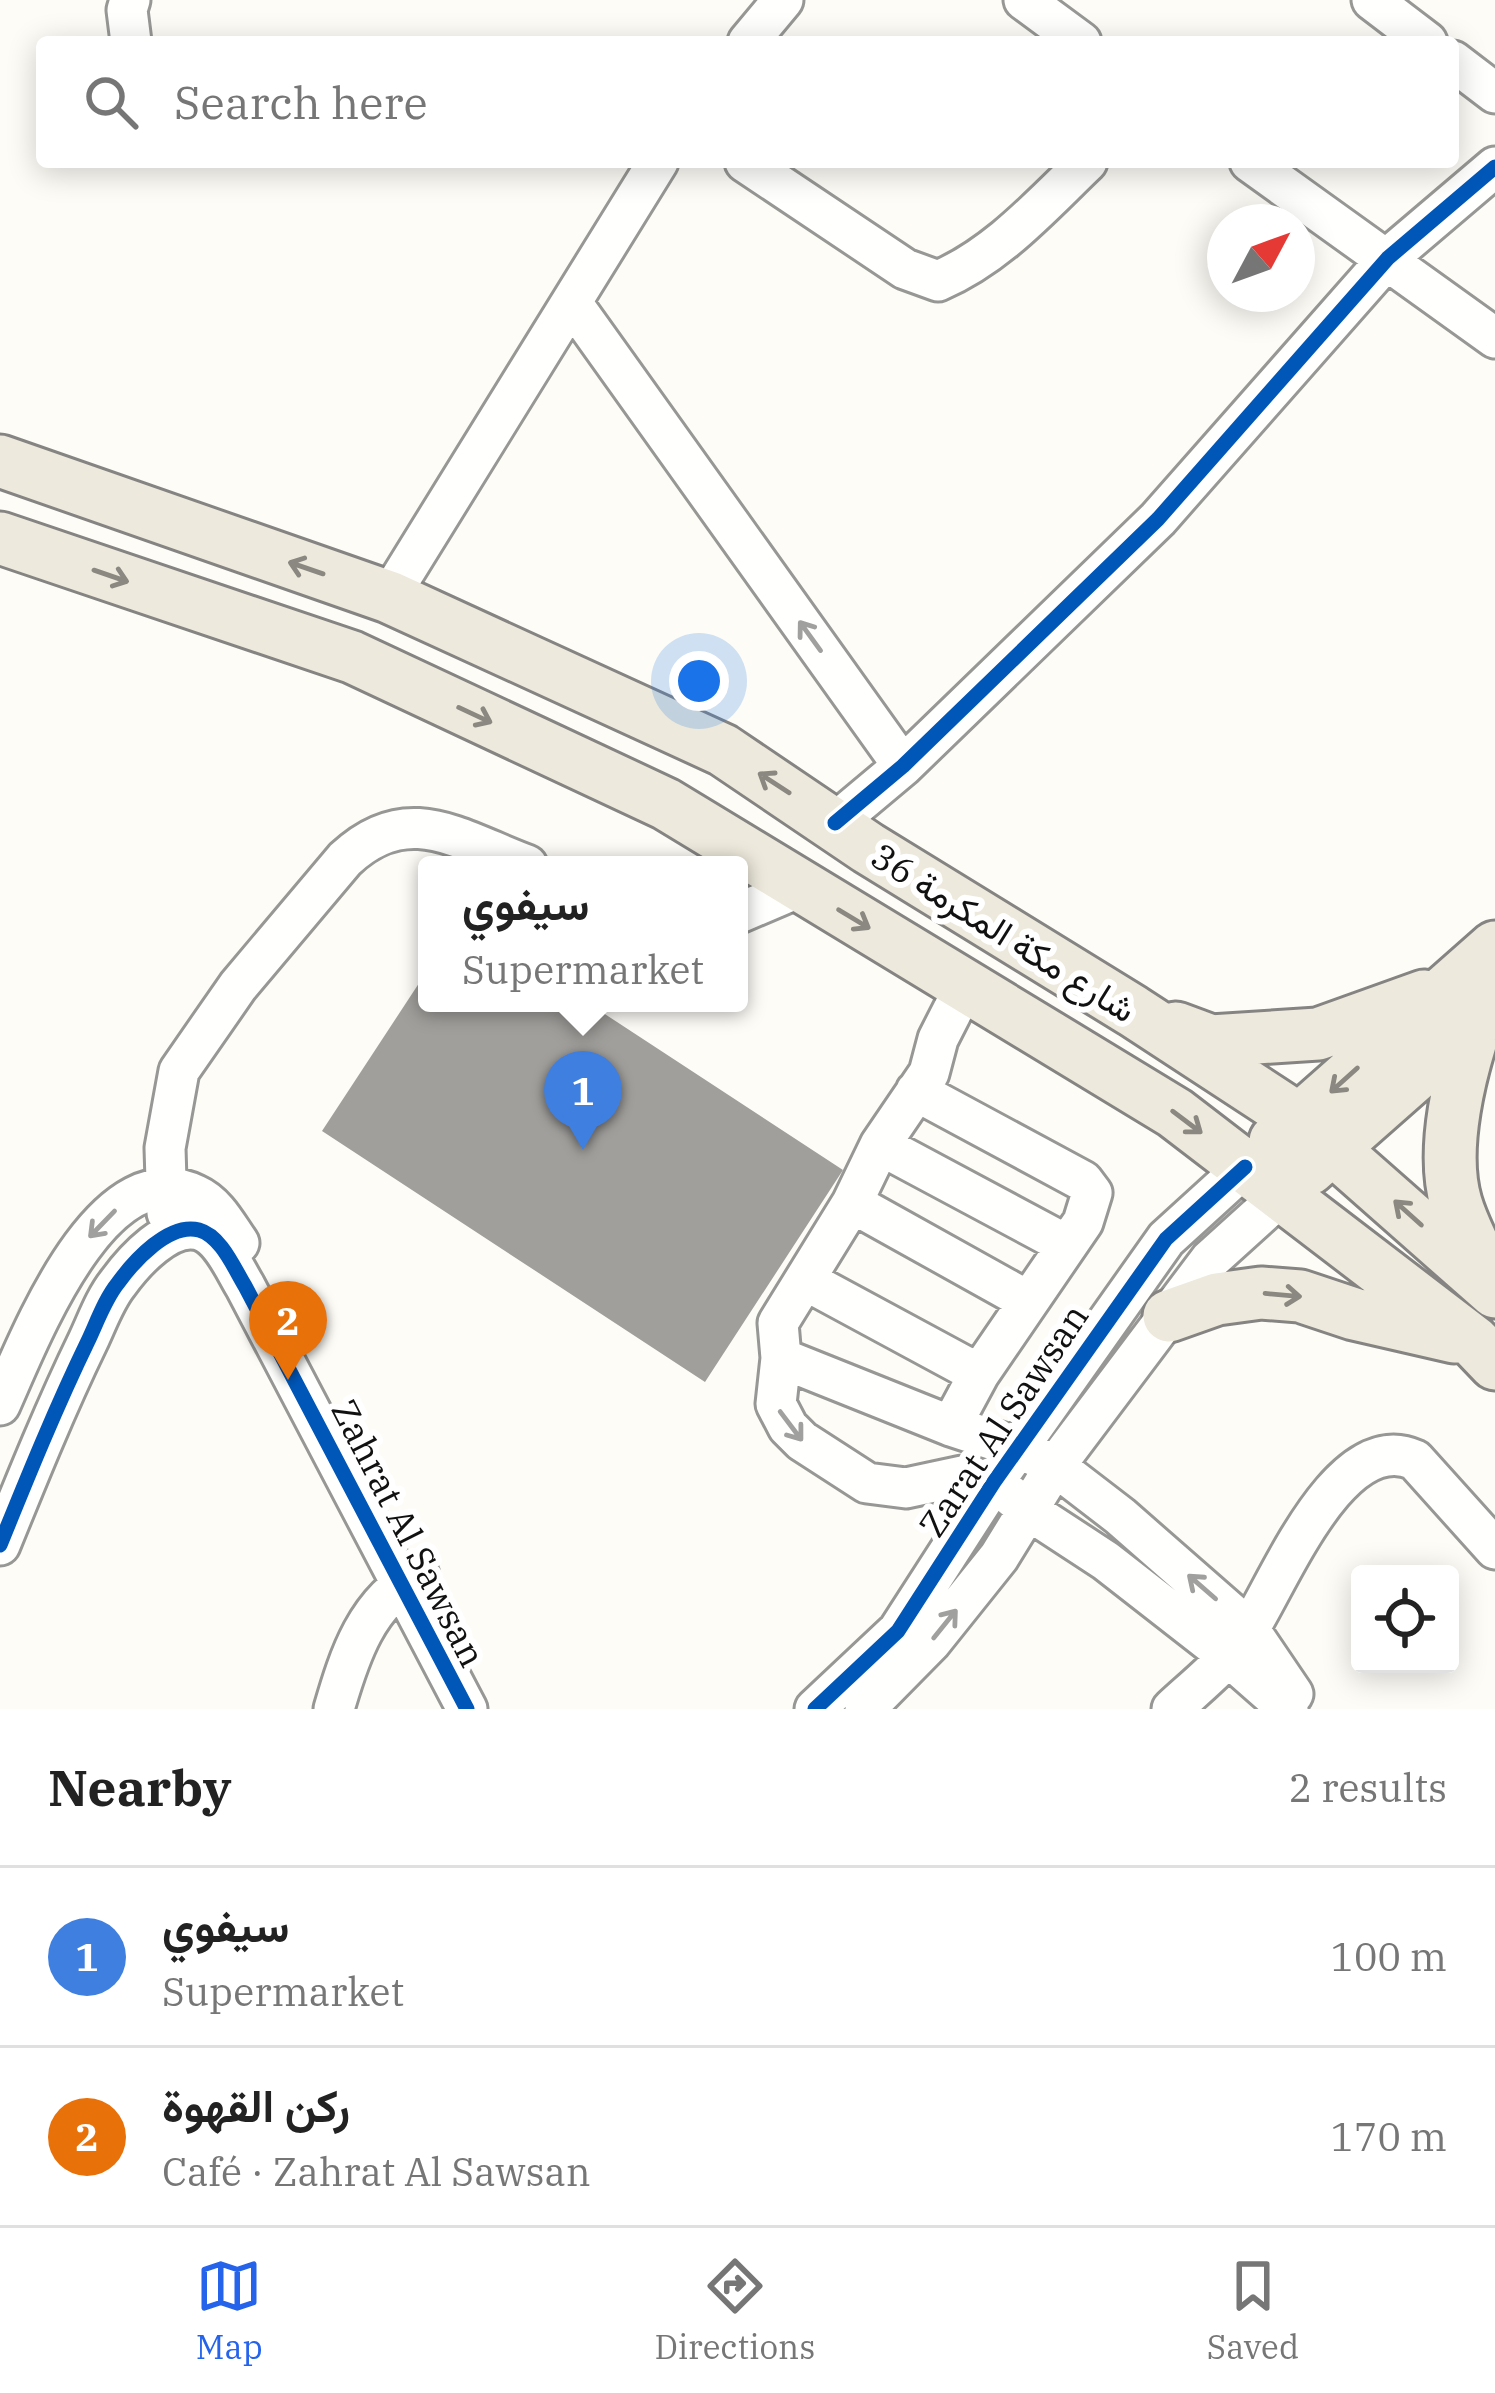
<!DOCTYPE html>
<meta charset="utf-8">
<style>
body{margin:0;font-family:"IBM Plex Serif",Vazirmatn,serif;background:#f2f2f2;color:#222}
.controls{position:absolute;right:36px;bottom:36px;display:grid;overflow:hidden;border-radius:12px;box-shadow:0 6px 30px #0003}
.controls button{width:108px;height:108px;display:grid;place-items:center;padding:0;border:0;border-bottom:3px solid #e0e0e0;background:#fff;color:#222;font:60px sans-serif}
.compass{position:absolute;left:1207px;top:204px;width:108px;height:108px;border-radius:50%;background:#fff;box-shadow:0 6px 30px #0003;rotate:49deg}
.you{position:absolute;left:699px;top:681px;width:42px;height:42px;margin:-30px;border:9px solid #fff;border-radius:50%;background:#1a73e8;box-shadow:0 0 0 18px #1a73e833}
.badge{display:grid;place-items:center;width:78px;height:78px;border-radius:50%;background:#2563eb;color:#fff;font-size:39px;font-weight:700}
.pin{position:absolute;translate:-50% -99px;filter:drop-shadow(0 3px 6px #0008)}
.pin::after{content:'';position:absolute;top:63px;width:42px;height:36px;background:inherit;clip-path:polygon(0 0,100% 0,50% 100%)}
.popup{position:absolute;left:418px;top:856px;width:330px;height:156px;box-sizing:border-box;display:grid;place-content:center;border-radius:12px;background:#fff;filter:drop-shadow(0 3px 9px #0005);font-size:39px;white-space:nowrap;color:#767676}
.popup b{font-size:45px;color:#222}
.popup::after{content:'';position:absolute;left:50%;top:100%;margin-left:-24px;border:24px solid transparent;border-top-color:#fff}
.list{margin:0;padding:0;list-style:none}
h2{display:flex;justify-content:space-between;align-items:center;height:156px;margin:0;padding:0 48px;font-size:51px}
h2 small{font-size:39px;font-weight:400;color:#767676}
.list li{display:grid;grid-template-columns:78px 1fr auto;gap:36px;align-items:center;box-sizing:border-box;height:180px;padding:0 48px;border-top:3px solid #e0e0e0}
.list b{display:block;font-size:45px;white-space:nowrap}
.list p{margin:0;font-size:39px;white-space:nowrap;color:#767676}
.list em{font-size:39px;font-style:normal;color:#767676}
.icon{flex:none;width:66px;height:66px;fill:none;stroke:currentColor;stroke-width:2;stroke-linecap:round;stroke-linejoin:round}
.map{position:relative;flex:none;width:1495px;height:1709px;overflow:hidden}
.search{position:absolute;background:#fff;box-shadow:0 6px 30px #0003;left:36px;right:36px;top:36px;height:132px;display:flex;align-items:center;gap:30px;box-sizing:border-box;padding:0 42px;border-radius:12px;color:#767676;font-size:45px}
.sheet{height:516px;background:#fff}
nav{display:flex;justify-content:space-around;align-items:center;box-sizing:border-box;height:168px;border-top:3px solid #e0e0e0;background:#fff;font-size:33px;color:#767676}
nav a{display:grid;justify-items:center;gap:6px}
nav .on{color:#2563eb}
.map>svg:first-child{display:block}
.building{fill:#a19f9c}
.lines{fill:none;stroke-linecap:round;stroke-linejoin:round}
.minor-casing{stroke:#979795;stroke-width:45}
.major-casing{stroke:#858482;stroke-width:57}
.minor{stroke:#fffffe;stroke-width:39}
.major{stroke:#ede9dc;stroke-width:51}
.cycleway-casing{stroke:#fff;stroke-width:22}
.cycleway{stroke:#0057b8;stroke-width:15}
.oneway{stroke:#8a8881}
.oneway2{stroke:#a0a09f}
.labels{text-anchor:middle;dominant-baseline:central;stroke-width:12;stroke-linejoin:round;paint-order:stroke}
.street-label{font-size:36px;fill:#111;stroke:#fff}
</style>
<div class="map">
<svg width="1495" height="1709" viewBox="0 0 1495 1709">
<rect width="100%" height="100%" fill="#fdfcf7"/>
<path class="building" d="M427,971v32h161l255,167 -138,212 -383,-251z"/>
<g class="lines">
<g class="minor-casing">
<path id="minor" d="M130,0l-3,10 4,32
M1024,0l57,42
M1372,0l55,42
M748,42l35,-42
M1453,61l42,32
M745,162l160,107 33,12c59,-25 103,-75 149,-119
M1250,162l245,176
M572,303l331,463
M389,597l269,-435
M835,823l68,-57 255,-247 230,-261 107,-91
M739,913l61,-26
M965,986l-27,53 -9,34 -49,72 -28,58 -74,120 3,35 -5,46 12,23 14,14 65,42 39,5 56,-12 32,6 34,28 78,51 123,96 59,52
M916,1091l167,90 9,12 -9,29 -104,152 -28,52
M880,1145l185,99
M852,1203l176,98
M167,1213l-2,-65 14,-77 59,-85 107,-127c63,-59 114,-19 182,6
M805,1280l174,94
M781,1358l170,68 70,23 34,17 65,50 129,113 44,65
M0,1405c28,-62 101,-256 196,-210 20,9 31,31 43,48
M0,1545c28,-69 56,-138 88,-204 9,-19 17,-42 30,-58 16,-22 51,-61 81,-53 22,6 35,38 46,56l222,423
M334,1709c15,-52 33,-109 85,-134
M815,1709l83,-78 96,-149 172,-243 79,-72
M865,1709l66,-67 68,-85 56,-91 155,-206 73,-66
M1172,1709c27,-25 57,-48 77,-80 31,-49 92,-203 166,-169l80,89"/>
</g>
<g class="major-casing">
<path id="major" d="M0,461l389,136 334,153 145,98 265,163 167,109 195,172
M0,538l352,119 314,147 509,309 299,229 21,22
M1478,1019c-18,52 -38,130 -22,184 7,24 20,47 30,69
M1176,1028l35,13 107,-7 106,-38
M1275,1141l220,-194
M1309,1169l186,-164
M1169,1316l48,-17 44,-6 39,3 54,18 100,23"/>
</g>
<use href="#minor" class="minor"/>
<use href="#major" class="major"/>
<g class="cycleway-casing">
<path id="cycleway" d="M835,823l68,-57 255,-247 230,-261 107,-91
M0,1545c28,-69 56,-138 88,-204 9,-19 17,-42 30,-58 16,-22 51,-61 81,-53 22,6 35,38 46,56l222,423
M815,1709l83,-78 96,-149 172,-243 79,-72"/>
</g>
<use href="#cycleway" class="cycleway"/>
</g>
<defs><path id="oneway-shaft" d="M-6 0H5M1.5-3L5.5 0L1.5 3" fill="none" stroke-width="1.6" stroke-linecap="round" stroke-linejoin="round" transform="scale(3)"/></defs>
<g class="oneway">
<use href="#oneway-shaft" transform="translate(306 568) rotate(-161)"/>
<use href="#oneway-shaft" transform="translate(111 576) rotate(19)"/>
<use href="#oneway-shaft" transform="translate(475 715) rotate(25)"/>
<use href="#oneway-shaft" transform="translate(774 783) rotate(-147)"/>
<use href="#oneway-shaft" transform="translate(854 919) rotate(31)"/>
<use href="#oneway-shaft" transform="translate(1344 1080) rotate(138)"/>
<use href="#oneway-shaft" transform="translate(1187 1122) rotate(37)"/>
<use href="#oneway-shaft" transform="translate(1408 1213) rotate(-138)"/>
<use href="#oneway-shaft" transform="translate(1283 1295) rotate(5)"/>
</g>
<g class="oneway2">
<use href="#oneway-shaft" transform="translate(810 636) rotate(-126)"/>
<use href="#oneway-shaft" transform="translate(102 1224) rotate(134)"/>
<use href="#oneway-shaft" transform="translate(791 1426) rotate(53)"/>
<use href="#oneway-shaft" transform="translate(1202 1587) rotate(-139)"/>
<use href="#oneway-shaft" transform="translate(945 1624) rotate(-51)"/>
</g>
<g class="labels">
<g class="street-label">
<text transform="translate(1004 932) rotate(32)">شارع مكة المكرمة 36</text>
<text transform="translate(1003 1420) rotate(-56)">Zarat Al Sawsan</text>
<text transform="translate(409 1533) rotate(63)">Zahrat Al Sawsan</text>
</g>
</g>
</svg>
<div class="controls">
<button><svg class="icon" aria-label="locate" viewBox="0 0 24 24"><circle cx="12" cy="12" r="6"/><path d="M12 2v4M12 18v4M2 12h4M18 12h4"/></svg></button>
</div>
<svg class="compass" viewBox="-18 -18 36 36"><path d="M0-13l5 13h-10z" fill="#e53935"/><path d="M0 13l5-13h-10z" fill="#767676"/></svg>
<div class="you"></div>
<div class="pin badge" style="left:583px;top:1150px;background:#3f7fe0">1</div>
<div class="popup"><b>سيفوي</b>Supermarket</div>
<div class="pin badge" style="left:288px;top:1380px;background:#e8710a">2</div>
<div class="search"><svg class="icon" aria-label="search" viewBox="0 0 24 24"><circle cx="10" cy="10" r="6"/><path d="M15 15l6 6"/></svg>Search here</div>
</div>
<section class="sheet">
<h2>Nearby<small>2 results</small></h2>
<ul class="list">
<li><span class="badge" style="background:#3f7fe0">1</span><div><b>سيفوي</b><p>Supermarket</p></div><em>100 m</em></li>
<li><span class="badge" style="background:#e8710a">2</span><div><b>ركن القهوة</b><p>Café · Zahrat Al Sawsan</p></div><em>170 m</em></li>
</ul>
</section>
<nav>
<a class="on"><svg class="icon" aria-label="map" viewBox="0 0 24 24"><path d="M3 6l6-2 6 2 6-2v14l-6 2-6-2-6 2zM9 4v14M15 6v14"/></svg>Map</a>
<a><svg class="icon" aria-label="directions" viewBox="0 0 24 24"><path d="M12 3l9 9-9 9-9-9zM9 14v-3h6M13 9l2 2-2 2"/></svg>Directions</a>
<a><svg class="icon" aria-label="saved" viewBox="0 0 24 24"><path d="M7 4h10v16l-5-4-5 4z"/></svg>Saved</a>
</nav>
